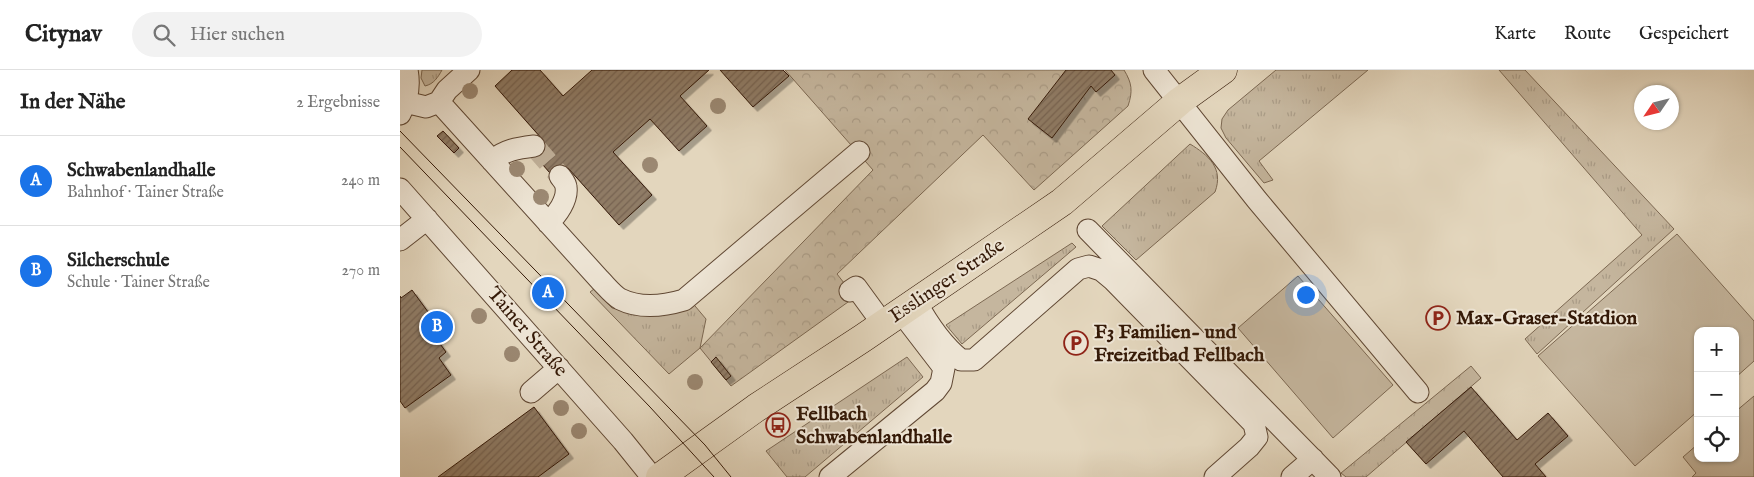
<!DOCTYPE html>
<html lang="de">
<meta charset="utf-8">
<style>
body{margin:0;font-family:"IM FELL English",serif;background:#f2f2f2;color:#222}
.controls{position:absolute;right:15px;bottom:15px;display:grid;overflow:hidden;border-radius:10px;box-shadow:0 1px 4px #0004}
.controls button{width:45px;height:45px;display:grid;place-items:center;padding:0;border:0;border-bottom:1px solid #e0e0e0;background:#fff;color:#222;font:25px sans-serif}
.compass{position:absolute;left:1234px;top:15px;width:45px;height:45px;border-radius:50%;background:#fff;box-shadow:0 1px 4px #0004;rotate:235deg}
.you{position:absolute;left:905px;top:224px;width:18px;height:18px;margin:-12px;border:4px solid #fff;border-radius:50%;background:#1a73e8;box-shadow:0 0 0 8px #1a73e833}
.badge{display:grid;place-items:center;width:32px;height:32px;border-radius:50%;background:#1a73e8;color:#fff;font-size:16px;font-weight:700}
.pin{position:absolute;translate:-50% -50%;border:2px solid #fff;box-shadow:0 1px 5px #0006}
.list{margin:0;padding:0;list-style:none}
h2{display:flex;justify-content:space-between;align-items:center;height:65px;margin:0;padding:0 20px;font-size:21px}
h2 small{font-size:16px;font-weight:400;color:#767676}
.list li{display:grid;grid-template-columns:32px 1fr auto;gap:15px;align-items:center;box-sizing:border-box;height:90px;padding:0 20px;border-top:1px solid #e0e0e0}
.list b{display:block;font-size:19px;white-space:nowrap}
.list p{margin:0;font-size:16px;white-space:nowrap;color:#767676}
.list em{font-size:16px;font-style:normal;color:#767676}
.icon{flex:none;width:28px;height:28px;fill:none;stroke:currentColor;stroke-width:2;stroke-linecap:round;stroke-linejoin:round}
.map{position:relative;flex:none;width:1354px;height:407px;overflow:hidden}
header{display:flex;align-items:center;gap:30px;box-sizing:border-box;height:70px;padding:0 25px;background:#fff;border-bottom:1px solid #e0e0e0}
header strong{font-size:24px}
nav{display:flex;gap:28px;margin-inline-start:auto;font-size:18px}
.search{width:350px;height:45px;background:#f2f2f2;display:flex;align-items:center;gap:12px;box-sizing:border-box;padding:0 18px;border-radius:28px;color:#767676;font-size:19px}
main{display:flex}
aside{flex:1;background:#fff}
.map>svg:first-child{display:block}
.grass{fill:url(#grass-tufts);stroke:#7c6852}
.park{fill:url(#park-crowns);stroke:#7c6852}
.pitch{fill:#c5b69e;stroke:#7c6852}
.building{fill:url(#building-hatch);stroke:#341907;filter:url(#shadow)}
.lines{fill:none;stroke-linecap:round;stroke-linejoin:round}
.minor-tunnel{stroke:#c0b099;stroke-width:21;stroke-dasharray:21 11;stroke-linecap:butt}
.minor-casing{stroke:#604834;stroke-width:23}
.major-casing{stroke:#341907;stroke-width:29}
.minor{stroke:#ede4d4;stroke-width:21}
.major{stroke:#e3d6bd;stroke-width:28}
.tram{stroke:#341907;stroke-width:1}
.tree{fill:#9b8872}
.labels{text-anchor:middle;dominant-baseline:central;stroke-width:4;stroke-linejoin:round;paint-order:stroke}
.street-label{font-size:20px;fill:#341907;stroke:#ede4d4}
.poi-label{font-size:20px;font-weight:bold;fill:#341907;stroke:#ede4d4;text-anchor:start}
</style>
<header>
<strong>Citynav</strong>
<div class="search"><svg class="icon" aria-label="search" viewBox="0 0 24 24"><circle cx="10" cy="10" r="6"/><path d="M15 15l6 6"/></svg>Hier suchen</div>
<nav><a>Karte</a><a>Route</a><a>Gespeichert</a></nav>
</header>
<main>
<aside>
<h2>In der Nähe<small>2 Ergebnisse</small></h2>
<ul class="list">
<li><span class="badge">A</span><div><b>Schwabenlandhalle</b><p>Bahnhof · Tainer Straße</p></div><em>240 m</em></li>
<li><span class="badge">B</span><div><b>Silcherschule</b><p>Schule · Tainer Straße</p></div><em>270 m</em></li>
</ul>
</aside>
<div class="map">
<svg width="1354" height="407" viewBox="0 0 1354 407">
<defs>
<pattern id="grass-tufts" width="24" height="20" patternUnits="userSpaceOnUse" patternTransform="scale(1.25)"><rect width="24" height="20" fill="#c5b69e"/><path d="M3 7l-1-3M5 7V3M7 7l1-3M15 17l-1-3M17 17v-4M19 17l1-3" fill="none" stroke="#aa9c87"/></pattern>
<pattern id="park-crowns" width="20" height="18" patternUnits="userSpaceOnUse" patternTransform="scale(1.25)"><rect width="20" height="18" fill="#c5b69e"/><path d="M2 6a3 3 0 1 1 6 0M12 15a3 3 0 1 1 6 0" fill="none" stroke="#aa9c87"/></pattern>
<pattern id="building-hatch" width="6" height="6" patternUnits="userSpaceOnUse" patternTransform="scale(1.25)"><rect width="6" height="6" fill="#8f7b66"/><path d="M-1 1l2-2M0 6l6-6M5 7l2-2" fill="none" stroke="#766452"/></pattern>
<filter id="shadow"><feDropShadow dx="4.5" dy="4.5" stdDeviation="0" flood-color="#0004"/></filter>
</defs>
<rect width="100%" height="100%" fill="#e3d6bd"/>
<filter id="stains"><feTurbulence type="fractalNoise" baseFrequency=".004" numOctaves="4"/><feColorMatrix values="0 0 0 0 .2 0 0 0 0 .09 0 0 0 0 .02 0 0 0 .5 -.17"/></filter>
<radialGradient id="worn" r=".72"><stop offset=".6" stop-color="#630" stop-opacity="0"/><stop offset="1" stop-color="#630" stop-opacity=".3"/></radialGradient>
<path class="grass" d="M22,0h20c-4,7 -8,14 -17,16l-4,-8z
M876,0h92l-109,91 14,19 -9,3 -38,-45 -5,-10 1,-9 6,-9z
M1099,0h26l149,159 -137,125 -12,-15 117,-104z
M790,74c18,11 34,24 25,48l-79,68 -34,-34z
M672,173l4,4 -114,97 -16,-19z
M194,219l18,19 26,3 52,-11 16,19 -6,29 -31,26 -79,-82z
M507,287l16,20 -118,100h-18l-21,-26z
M1071,296l10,12 -115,99h-20l-5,-4z"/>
<path class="park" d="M385,0h339c8,13 9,21 4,36l-94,84 -51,-55 -146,139 18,23 -124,89 -31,-38 173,-178z"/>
<path class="pitch" d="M1277,164l77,87v40l-19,17v-47h-37v80l-63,55 -97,-110z
M898,206l95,109 -60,53 -95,-110z
M1354,326v81h-62l4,-4 -13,-16 15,-13v14h37v-46z"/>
<path class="building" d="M112,0h28l23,26 29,-26h117l-29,26 27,30 -28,25 -29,-32 -37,33 39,43 -33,30 -51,-57 -12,12 -26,-30 12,-11 -47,-53z
M320,0h63l6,6 -36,31z
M666,0h45l4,5 -19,17 -5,-6 -39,52 -24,-19z
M43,61l16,17 -5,5 -17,-17z
M12,220l30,41 -7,6 11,15 -7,6 12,17 -46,33 -5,-7v-105l1,2z
M316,287l15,19 -5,4 -15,-18z
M1071,317l46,53 31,-27 20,23 -33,28 11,13h-43l-39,-46 -38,33 -20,-22z
M134,337l35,47 -31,23h-100z"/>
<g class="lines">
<path class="minor-tunnel" d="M134,76l26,30"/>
<g class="minor-casing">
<path id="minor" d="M754,0l103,130 161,192
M5,32l21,5 13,-5 161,178c6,6 13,15 20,19 20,10 44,7 64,1l175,-148
M39,32l8,-12 22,-20
M0,44c7,-13 10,-29 7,-44
M92,91c12,-11 26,-13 42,-15
M0,119l223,252 29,36
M148,153c9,-8 20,-23 18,-36 0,-4 -4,-8 -6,-11
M688,160l242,247
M0,170l27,-21
M450,221l6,-4 27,37
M516,232c12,22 25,42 45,58h13l104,-91 11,-3 12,4 12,10 141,144 3,13 -8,10 -34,30
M131,322l28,-24
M430,407l105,-86 6,-8 3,-15 -43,-56
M892,407l21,-18"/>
</g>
<g class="major-casing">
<path id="major" d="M260,407l96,-69 107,-70 199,-136 118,-101 43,-31"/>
</g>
<use href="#minor" class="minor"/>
<use href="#major" class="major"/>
<path class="tram" d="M0,61l305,314 26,32
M0,77l250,260 64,70"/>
</g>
<g class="tree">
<circle cx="70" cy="21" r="8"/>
<circle cx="318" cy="36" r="8"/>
<circle cx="250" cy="95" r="8"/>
<circle cx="117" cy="99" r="8"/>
<circle cx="141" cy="127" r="8"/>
<circle cx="79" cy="246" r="8"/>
<circle cx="112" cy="284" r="8"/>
<circle cx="295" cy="312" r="8"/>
<circle cx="161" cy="338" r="8"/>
<circle cx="179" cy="361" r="8"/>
</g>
<defs>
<g id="parking-ring" transform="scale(1.25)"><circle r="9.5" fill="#ede4d4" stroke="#8f2418" stroke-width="1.5"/><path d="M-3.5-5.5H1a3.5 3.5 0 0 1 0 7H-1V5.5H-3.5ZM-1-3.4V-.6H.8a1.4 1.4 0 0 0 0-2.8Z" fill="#8f2418"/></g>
<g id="bus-ring" transform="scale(1.25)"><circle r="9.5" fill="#ede4d4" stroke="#8f2418" stroke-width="1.5"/><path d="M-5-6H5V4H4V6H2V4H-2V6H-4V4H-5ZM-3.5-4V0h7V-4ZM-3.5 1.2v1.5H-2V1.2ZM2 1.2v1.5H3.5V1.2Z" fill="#8f2418"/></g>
</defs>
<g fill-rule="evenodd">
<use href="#parking-ring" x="1038" y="248"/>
<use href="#parking-ring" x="676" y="273"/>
<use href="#bus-ring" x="378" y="355"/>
</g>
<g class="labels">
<g class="street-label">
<text transform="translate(547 211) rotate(-34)">Esslinger Straße</text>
<text transform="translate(127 262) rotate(49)">Tainer Straße</text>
</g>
<g class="poi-label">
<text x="1056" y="248">Max-Graser-Statdion</text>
<text x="694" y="262">F3 Familien- und<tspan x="694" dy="23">Freizeitbad Fellbach</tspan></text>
<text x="396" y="344">Fellbach<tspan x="396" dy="23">Schwabenlandhalle</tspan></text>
</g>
</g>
<rect width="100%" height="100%" filter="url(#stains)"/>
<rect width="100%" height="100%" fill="url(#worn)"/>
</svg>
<div class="controls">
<button>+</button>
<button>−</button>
<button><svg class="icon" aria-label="locate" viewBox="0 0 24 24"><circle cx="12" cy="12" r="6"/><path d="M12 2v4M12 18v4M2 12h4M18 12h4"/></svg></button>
</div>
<svg class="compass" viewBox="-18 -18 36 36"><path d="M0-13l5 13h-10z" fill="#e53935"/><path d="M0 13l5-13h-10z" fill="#767676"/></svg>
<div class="you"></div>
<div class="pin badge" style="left:148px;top:223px">A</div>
<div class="pin badge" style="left:37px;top:257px">B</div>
</div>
</main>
